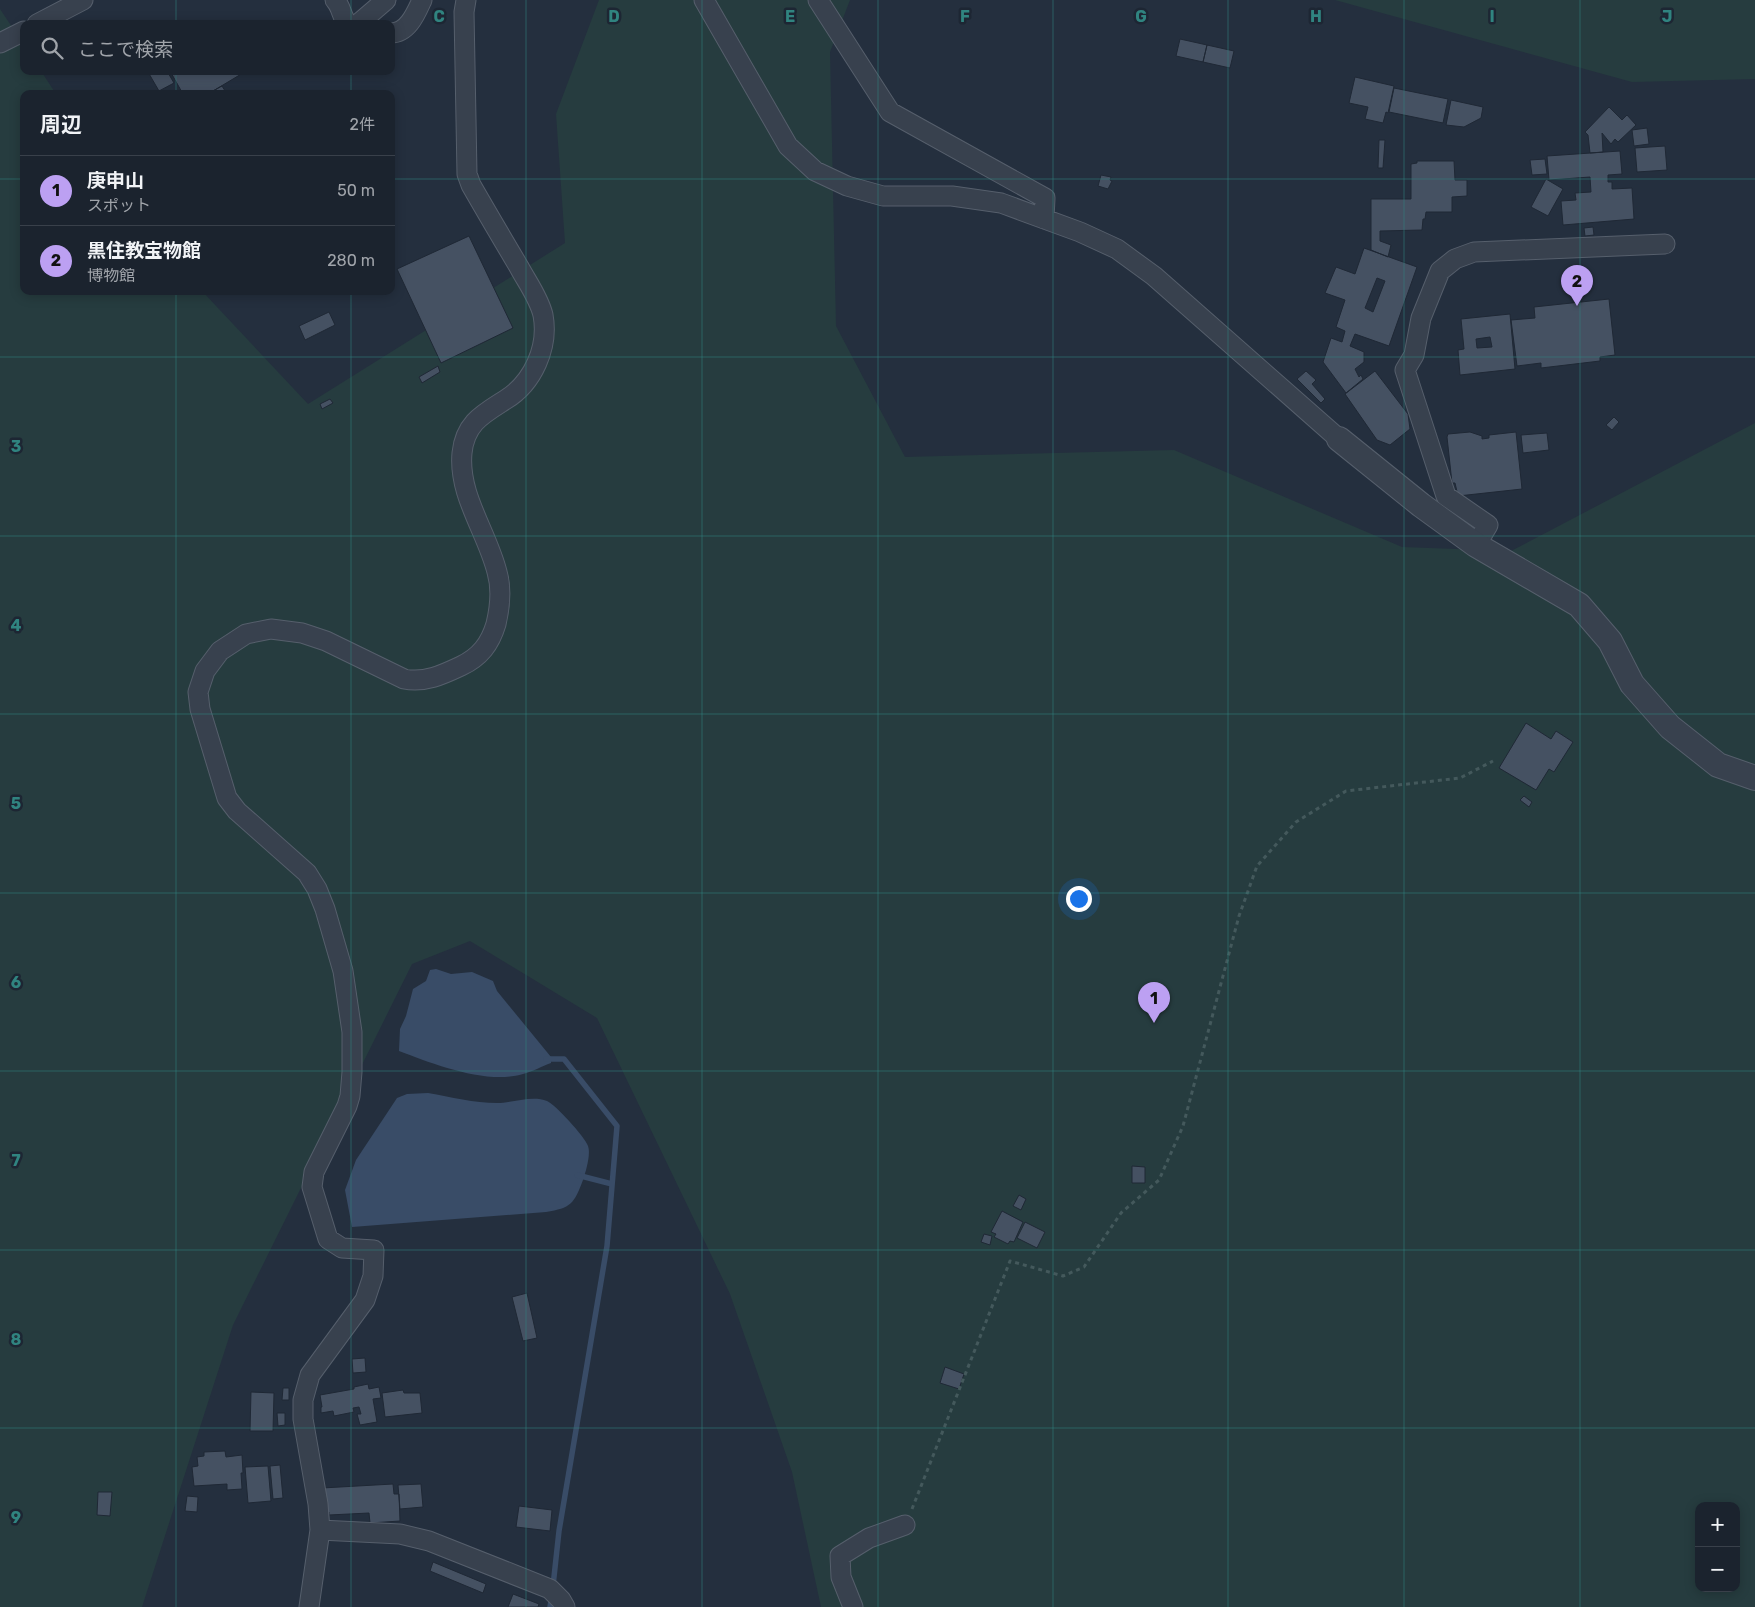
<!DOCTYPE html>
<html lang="ja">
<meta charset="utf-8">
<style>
body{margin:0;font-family:Rubik,"Noto Sans JP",sans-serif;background:#282f3a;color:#f1f3f6}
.controls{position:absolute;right:15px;bottom:15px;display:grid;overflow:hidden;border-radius:10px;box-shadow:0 2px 12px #0003}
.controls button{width:45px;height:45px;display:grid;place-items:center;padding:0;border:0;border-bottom:1px solid #39404a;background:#1b232e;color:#f1f3f6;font:25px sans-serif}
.you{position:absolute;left:1078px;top:898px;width:18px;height:18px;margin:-12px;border:4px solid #fff;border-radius:50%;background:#1a73e8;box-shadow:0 0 0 8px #1a73e833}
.badge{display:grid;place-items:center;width:32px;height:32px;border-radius:50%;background:#bca0f2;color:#111;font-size:16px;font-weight:700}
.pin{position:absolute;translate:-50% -41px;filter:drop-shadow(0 1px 2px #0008)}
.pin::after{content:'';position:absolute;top:26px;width:18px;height:15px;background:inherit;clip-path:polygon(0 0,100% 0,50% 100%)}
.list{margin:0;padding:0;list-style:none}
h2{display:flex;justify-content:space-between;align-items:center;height:65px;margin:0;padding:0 20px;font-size:21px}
h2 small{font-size:16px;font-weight:400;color:#a0a4aa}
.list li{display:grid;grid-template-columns:32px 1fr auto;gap:15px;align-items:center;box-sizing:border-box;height:70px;padding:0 20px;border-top:1px solid #39404a}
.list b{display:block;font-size:19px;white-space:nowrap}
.list p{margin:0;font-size:16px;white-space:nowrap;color:#a0a4aa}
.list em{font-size:16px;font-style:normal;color:#a0a4aa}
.icon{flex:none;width:28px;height:28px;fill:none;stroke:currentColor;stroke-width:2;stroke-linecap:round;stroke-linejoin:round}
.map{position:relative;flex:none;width:1755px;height:1607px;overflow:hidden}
.search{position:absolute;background:#1b232e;box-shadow:0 2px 12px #0003;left:20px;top:20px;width:375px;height:55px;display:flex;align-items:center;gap:12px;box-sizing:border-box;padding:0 18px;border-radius:10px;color:#a0a4aa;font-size:19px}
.panel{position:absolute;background:#1b232e;box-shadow:0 2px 12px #0003;left:20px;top:90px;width:375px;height:205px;border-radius:10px}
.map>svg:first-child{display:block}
.green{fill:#263c3f;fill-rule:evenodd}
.water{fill:#394c67}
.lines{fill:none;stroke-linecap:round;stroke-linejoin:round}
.stream{stroke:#394c67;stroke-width:5.5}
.building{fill:#455162;stroke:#1f2835;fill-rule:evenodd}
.minor-casing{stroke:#565f6c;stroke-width:21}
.tertiary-casing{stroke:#565f6c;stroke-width:26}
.path{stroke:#44595c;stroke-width:3;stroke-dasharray:4 4;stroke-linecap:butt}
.minor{stroke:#38414e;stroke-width:19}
.tertiary{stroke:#38414e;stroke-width:24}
.grid{fill:none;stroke:#308480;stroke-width:1;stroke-opacity:0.55}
.grid-label{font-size:16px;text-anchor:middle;font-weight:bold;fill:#308480;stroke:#1d2633;stroke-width:5;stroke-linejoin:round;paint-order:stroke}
</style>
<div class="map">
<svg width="1755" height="1607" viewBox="0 0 1755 1607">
<rect width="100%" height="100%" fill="#242f3e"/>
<path class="green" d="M599,0h251l-20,52 6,274 69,131 269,-7 228,97 109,4 244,-128v1184h-934l-29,-135 -62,-178 -133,-276 -127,-77 -58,23 -179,361 -91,282h-142v-1598l24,36v26h17l15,23h-32v197h178l106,113 257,-161 -9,-129zM1699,1506h37v82h-37z
M1335,0h420v79l-123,3z"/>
<path class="water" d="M436,969l15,5 21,-2 21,9 4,10 54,66v6c-9,3 -19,9 -28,11 -36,11 -90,-10 -124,-23l1,-22 6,-13 7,-27 13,-8 4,-11z
M428,1093c23,4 46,10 69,10 15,0 35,-8 50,-2 8,3 38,36 41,45 3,8 -2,25 -5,34 -9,24 -12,28 -37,32l-194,15 -7,-37 11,-30 41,-62 10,-4z"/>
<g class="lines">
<path class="stream" d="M546,1059h18l53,67 -10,120 -48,285 -6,55
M577,1175l35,9
M550,1607l2,-12"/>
</g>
<path class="building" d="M1180,39l27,6 -4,17 -27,-6z
M1207,45l27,6 -4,17 -27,-6z
M150,71h17l7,12 -15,8 -11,-19z
M170,71h72l1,2 -35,21h-25z
M1355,77l39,9 -6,27 -2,-1 -3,11 -18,-4 3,-12 -19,-4z
M222,86l5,8h-14l-2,-2z
M1394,88l54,11 -5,24 -54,-11z
M1451,100l32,7 -2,11 -17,9 -18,-2z
M1609,107l13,13 5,-5 9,10 -18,17 -3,-3 -4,5 -9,-11 1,19 -13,1 -2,-18 -3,-3z
M1647,128l2,16 -15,2 -2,-16z
M1379,140h6l-2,28h-5z
M1665,146l2,24 -30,2 -2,-24z
M1620,151l2,23 -14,1v7h4v7l20,-1 2,31 -71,6 -2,-24 15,-1 -1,-7 16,-1 -1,-15 -41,3 -2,-24z
M1545,159l2,15 -15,1 -2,-15z
M1417,161h37l1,19h12v16l-15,1v15h-26l-1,7h-2l-1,11 -42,1v10l11,4 -3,12 -17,-7v-51h40v-35l6,-1z
M1101,175l10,2 -1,3 2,1 -4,8 -10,-3z
M1546,179l17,10 -15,27 -17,-9z
M1593,227l1,8 -9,1 -1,-8z
M469,236l44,92 -72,35 -44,-94z
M1364,248l53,19 -28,79 -34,-12 -5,12 14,6v10l-9,7 4,8 2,-2 2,4 -17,14 -23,-31 8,-24 11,4 3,-11 -9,-4 9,-27 -20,-7 11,-26 19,7zM1377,278l8,3 -12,31 -8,-4z
M1609,299l6,56 -15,2v4l-59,7v-5l-24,3 -6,-46 24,-2 -1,-11z
M329,312l6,13 -30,15 -6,-14z
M1510,314l5,55 -55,6 -2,-25 6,-1 -3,-30zM1490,337l2,10 -15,1 -1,-9z
M438,366l2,6 -18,11 -3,-6z
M1306,371l10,9 -4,4 13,15 -4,4 -24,-24z
M1375,371l33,43 2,15 -20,16 -13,-5 -32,-46z
M330,399l3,4 -11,6 -2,-5z
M1614,417l5,5 -7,8 -6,-5z
M1470,432l12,4v3l7,-1v-3l27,-3 6,57 -64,7 -3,-13h-3l-5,-46 1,-3z
M1547,433l2,17 -26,3 -2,-18z
M1526,723l25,16 5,-8 17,11 -19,30 -5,-3 -13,21 -37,-22z
M1524,796l8,6 -3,5 -9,-7z
M1132,1166l13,1v16h-13z
M1019,1195l7,4 -5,11 -8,-4z
M1002,1211l21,11 -9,20 -4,-1 -2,3 -14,-7 2,-3 -5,-2z
M1025,1222l20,10 -8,16 -20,-10z
M984,1234l8,2 -2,9 -9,-3z
M527,1293l10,45 -14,3 -11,-44z
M365,1358l1,14 -13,1 -1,-14z
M945,1367l19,7 -5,15 -19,-6z
M368,1384l1,5 10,-2 2,11 -8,1 4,23 -17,3 -3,-11h4l-2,-7 -6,1 1,4 -20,4 -1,-5 -12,2v-6h1l-2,-12 34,-6v-2z
M283,1388h6v12h-7z
M403,1390l1,3h16l2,20 -37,4 -3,-24z
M251,1392l23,1 -1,38h-23z
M277,1413h8v12l-7,1z
M225,1451l1,6 16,-2 1,18h-2l1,16 -15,1v-6l-33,2 -2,-19 6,-1 -1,-9 7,-1v-4z
M280,1465l3,33 -10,1 -3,-33z
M268,1466l3,35 -23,2 -3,-36z
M393,1484l1,10h5l1,27 -30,2 -1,-10 -40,2v-3l-3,-1 -4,-23z
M421,1484l2,23 -23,2 -2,-24z
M98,1492h14l-2,24 -13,-1z
M187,1496l11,1 -1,15 -12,-1z
M519,1506l33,4 -2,21 -34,-4z
M433,1562l53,22 -3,9 -53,-22z
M513,1594l26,10 -1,3h-30z"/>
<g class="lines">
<g class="minor-casing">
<path id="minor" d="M335,0c7,7 6,17 13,24
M704,0l84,146 27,25 32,15 36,10h69l49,7 79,29 37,17 37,27 185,163
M818,0l72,112 155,86 -1,21
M37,24l46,-24
M358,24l28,-24
M391,33c17,0 25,-20 31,-33
M0,43l24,-12
M1476,545l12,-20 -42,-29 -41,-126 9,-15 7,-37 19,-47 15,-12 19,-7 191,-8
M320,1530l80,4 29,7 121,48 11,11 4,7
M309,1607l11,-77 -2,-26 -15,-85v-19l7,-25 55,-75 8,-24 1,-26 -32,-2 -14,-9 -16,-52 2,-15 33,-66 3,-10 2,-24v-40l-9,-61 -18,-62 -8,-20 -10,-16 -70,-62 -10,-13 -27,-89 -2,-17 7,-21 15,-20 26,-17 25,-5 31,4 24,8 78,38c21,4 38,-4 57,-13 19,-9 29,-22 35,-42 4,-17 6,-35 1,-52 -10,-40 -39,-77 -35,-119 3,-30 21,-39 43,-53 28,-17 44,-53 38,-85 -4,-17 -16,-33 -24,-48 -16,-27 -32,-54 -48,-82l-4,-11 -3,-162 2,-12
M853,1607l-12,-30 -1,-21 29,-18 36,-13"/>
</g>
<g class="tertiary-casing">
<path id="tertiary" d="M1339,439l82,66 55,40 103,60 31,36 22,43 38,43 48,38 37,13"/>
</g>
<path class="path" d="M912,1509l98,-248 53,15 21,-9 37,-54 38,-33 24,-54 56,-210 18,-50 39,-44 50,-31 114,-13 33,-17"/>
<use href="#minor" class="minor"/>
<use href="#tertiary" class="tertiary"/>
</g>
<path class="grid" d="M176,0v24M351,0v24M526,0v1607M702,0v1607M878,0v1607M1053,0v1607M1228,0v1607M1404,0v1607M1580,0v1607M176,71v23M351,71v23M0,179h24M391,179h1364M176,291v1316M351,291v1316M0,357h1755M0,536h1755M0,714h1755M0,893h1755M0,1071h1755M0,1250h1755M0,1428h1755"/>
<g class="grid-label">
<text x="439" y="22">C</text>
<text x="614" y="22">D</text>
<text x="790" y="22">E</text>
<text x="965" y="22">F</text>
<text x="1141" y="22">G</text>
<text x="1316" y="22">H</text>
<text x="1492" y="22">I</text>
<text x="1667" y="22">J</text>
<text x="16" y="452">3</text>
<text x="16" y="631">4</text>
<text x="16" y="809">5</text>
<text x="16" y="988">6</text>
<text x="16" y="1166">7</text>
<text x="16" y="1345">8</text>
<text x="16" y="1523">9</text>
</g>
</svg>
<div class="controls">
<button>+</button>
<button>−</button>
</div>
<div class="you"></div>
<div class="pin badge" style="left:1154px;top:1023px">1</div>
<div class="pin badge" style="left:1577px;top:306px">2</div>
<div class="search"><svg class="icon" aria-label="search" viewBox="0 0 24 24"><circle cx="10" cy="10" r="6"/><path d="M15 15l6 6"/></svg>ここで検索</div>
<section class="panel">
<h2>周辺<small>2件</small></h2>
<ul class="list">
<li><span class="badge">1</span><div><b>庚申山</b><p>スポット</p></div><em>50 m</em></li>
<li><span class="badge">2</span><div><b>黒住教宝物館</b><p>博物館</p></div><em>280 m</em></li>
</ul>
</section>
</div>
